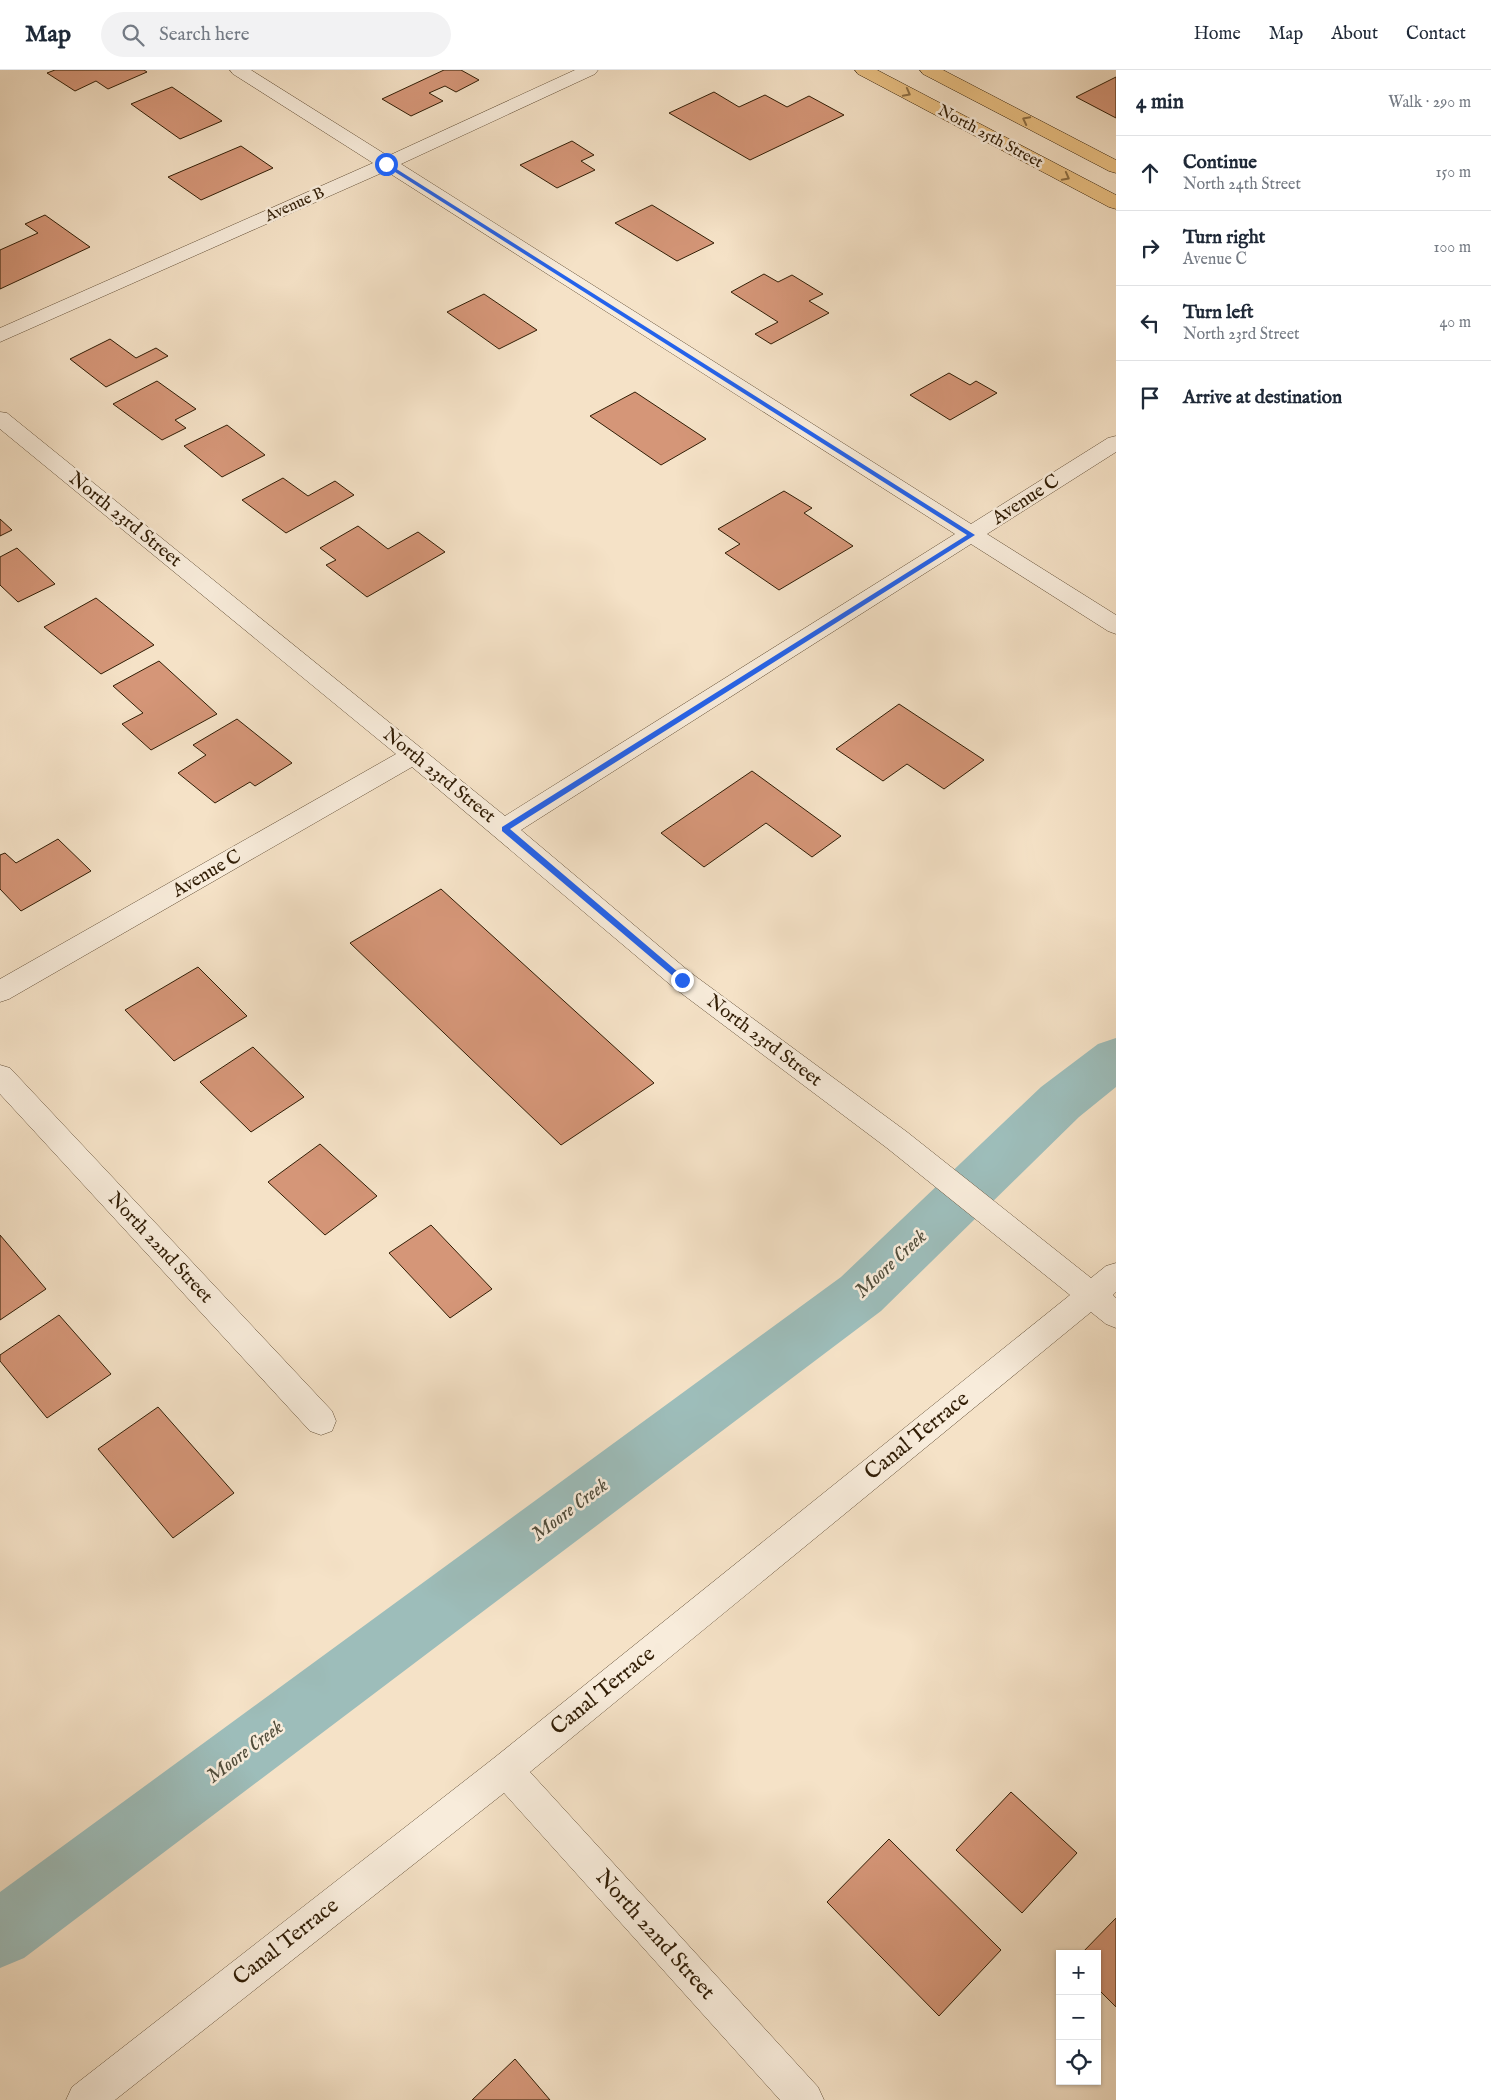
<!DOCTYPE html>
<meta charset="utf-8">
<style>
body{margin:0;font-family:"IM FELL English",serif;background:#f2f2f3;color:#1f2937}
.controls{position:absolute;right:15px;bottom:15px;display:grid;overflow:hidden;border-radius:0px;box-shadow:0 1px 4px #0004}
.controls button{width:45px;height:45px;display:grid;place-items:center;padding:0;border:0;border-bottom:1px solid #e0e1e3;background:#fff;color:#1f2937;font:25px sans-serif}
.stop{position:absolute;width:15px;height:15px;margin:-11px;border:4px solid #2563eb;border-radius:50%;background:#fff}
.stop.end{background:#2563eb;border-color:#fff;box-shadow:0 1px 5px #0008}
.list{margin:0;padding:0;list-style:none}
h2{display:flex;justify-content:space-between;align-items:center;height:65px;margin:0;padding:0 20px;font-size:21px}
h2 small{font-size:16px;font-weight:400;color:#747a83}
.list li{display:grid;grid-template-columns:32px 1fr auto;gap:15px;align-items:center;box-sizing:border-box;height:75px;padding:0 20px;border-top:1px solid #e0e1e3}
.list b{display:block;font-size:19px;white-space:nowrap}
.list p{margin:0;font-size:16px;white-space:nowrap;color:#747a83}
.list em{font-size:16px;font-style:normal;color:#747a83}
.icon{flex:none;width:28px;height:28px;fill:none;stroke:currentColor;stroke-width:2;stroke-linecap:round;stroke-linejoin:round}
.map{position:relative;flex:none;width:1116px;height:2030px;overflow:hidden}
header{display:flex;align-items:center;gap:30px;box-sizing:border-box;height:70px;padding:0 25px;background:#fff;border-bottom:1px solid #e0e1e3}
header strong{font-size:24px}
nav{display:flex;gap:28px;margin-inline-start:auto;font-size:18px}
.search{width:350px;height:45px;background:#f2f2f3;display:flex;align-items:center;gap:12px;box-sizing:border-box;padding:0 18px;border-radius:28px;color:#747a83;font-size:19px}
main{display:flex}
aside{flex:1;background:#fff}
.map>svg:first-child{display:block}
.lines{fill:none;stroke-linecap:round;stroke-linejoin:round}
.canal{fill:#9dbdba;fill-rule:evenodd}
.building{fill:#d59678;stroke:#311d05}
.street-casing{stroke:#624e36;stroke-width:1}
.primary-casing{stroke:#311d05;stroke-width:1}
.street{fill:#f8ecdb;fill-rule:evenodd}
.primary{fill:#eac184;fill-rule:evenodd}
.oneway{stroke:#8e6f44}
.route{fill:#2563eb}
.labels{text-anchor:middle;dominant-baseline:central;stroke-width:5;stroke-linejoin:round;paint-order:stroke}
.far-street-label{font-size:16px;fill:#311d05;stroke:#f8ecdb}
.street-label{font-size:19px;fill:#311d05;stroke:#f8ecdb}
.water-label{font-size:20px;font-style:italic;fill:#514d3b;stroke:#f8ecdb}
.near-street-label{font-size:22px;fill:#311d05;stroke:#f8ecdb}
</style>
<header>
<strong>Map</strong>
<div class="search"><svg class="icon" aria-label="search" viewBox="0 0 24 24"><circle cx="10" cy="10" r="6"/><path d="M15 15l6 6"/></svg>Search here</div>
<nav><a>Home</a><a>Map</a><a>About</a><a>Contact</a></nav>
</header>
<main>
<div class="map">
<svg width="1116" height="2030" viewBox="0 0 1116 2030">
<rect width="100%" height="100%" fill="#f5e2c7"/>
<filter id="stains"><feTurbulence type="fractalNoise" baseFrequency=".004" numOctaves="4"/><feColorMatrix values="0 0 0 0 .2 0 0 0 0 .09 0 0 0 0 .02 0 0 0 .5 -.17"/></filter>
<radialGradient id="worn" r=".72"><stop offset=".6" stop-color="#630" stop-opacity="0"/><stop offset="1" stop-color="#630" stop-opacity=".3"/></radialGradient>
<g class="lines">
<path class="canal" d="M1116,968v49l-37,30 -198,194 -857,647 -24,10v-76l841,-615 200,-190 57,-43z"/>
</g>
<path class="building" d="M55,0h89l3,2 -39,17 -12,-8 -21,10 -28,-18z
M444,0h17l18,10 -23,12 -11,-6 -16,7 14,8 -32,15 -29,-17z
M1116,7v41l-40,-21z
M172,17l50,34 -42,18 -49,-35z
M714,22l25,15 26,-12 22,12 22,-11 35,19 -94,45 -81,-47z
M572,71l22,14 -13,6 14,9 -38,18 -37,-23z
M241,76l32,22 -72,32 -33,-23z
M652,135l62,38 -37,18 -62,-38z
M45,145l45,32 -90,42v-39l38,-17 -13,-9z
M764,204l14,8 14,-7 31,19 -14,7 20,12 -58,31 -16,-10 23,-12 -47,-30z
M484,224l53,36 -38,19 -52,-37z
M110,269l26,19 20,-10 12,8 -62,31 -36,-28z
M949,303l21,12 6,-4 21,12 -47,27 -40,-25z
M157,311l39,28 -21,11 11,8 -24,12 -49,-36z
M635,322l71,47 -45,26 -71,-49z
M227,355l38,30 -43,22 -38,-31z
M283,408l25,18 27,-15 19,14 -68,38 -44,-33z
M784,421l28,17 -8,5 49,33 -74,44 -54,-37 15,-9 -22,-15z
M0,449l12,11 -12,6z
M358,456l30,23 30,-17 27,20 -78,45 -41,-32 10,-5 -16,-12z
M17,478l38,36 -37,18 -18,-17v-28z
M96,528l58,47 -53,29 -57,-47z
M159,591l58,53 -66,36 -29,-26 21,-11 -30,-27z
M899,634l85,56 -40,29 -37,-25 -24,17 -47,-32z
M237,649l55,44 -37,23 -5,-4 -35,21 -37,-30 28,-18 -13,-10z
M752,701l89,65 -29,21 -46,-34 -62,44 -43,-34z
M58,769l33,32 -70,40 -21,-22v-34l5,-2 11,10z
M441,819l213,194 -93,62 -211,-202z
M198,897l49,49 -73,45 -49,-51z
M253,977l51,50 -53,35 -51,-50z
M320,1074l57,52 -52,39 -57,-53z
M431,1155l61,64 -42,29 -61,-65z
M0,1165l46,54 -46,31z
M59,1245l52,59 -64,44 -47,-57v-6z
M158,1337l76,86 -61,45 -75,-89z
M1011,1722l66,61 -55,60 -66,-63z
M889,1769l112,111 -62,66 -112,-114z
M1116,1848v89l-19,-19v-34h-16z
M515,1989l35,41h-78z"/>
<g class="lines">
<g class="street-casing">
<path id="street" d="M230,0h21l137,86 187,-86h23l-3,4 -194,90 570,360 137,-86 8,-2v16l-129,82 129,81v19l-8,-3 -137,-87 -450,286 170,143 216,159 184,146 15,-12 10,-3v29l-3,3 3,3v30l-10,-4 -15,-12 -561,460 288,315 6,13h-44l-276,-307 -389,307h-49l6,-13 422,-329 576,-463 -183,-147 -214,-161 -261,-220 -403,232 -9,3v-23l396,-225 -396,-325v-17l7,1 498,403 450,-282 -569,-363 -386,171v-14l373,-165 -140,-89z
M0,995l10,3 322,343 4,10 -4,10 -11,4 -11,-4 -310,-337z"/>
</g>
<g class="primary-casing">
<path id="primary" d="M855,0h22l239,125v14l-7,-2 -251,-133z
M920,0h23l173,90v13l-7,-2 -186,-97z"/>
</g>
<use href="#street" class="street"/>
<use href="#primary" class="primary"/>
</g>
<defs><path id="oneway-chevron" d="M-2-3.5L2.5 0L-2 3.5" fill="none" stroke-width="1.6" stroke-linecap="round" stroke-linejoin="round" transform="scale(1.25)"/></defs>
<g class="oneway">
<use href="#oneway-chevron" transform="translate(907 23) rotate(28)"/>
<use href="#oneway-chevron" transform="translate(1026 50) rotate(-153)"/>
<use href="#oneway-chevron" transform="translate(1066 107) rotate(28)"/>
</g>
<path class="route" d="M384,93h3l588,372 -465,294 175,149v4h-5l-178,-151v-4l465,-292 -583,-370z"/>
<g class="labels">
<g class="far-street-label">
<text transform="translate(990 67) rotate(28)">North 25th Street</text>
<text transform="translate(295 135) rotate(-24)">Avenue B</text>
</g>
<g class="street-label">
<text transform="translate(1026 430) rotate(-33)">Avenue C</text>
<text transform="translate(125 450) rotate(39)">North 23rd Street</text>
<text transform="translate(439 706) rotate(39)">North 23rd Street</text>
<text transform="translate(207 804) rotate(-30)">Avenue C</text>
<text transform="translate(764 971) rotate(37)">North 23rd Street</text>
<text transform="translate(160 1178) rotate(47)">North 22nd Street</text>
</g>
<g class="water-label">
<text transform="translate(891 1194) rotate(-43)">Moore Creek</text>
<text transform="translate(570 1440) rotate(-37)">Moore Creek</text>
<text transform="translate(245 1682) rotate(-37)">Moore Creek</text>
</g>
<g class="near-street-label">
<text transform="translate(917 1366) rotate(-39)">Canal Terrace</text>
<text transform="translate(603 1621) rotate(-39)">Canal Terrace</text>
<text transform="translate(655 1865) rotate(48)">North 22nd Street</text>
<text transform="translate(286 1872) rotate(-38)">Canal Terrace</text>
</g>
</g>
<rect width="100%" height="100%" filter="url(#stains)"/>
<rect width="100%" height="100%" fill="url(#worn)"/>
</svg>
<div class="controls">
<button>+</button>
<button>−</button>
<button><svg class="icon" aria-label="locate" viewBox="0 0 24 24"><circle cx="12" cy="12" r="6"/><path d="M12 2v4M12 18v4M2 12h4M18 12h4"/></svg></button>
</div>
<div class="stop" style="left:386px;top:94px"></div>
<div class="stop end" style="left:682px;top:910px"></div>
</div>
<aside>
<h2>4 min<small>Walk · 290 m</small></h2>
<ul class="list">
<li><svg class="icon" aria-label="ahead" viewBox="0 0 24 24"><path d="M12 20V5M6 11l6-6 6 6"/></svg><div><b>Continue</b><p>North 24th Street</p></div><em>150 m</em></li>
<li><svg class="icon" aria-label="right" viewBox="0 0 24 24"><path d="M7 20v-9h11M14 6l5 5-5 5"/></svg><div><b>Turn right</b><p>Avenue C</p></div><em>100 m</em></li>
<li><svg class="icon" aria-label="left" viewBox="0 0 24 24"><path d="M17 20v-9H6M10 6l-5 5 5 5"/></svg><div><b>Turn left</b><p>North 23rd Street</p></div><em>40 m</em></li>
<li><svg class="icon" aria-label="arrive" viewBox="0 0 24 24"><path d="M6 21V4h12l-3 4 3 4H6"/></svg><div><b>Arrive at destination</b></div></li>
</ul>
</aside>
</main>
